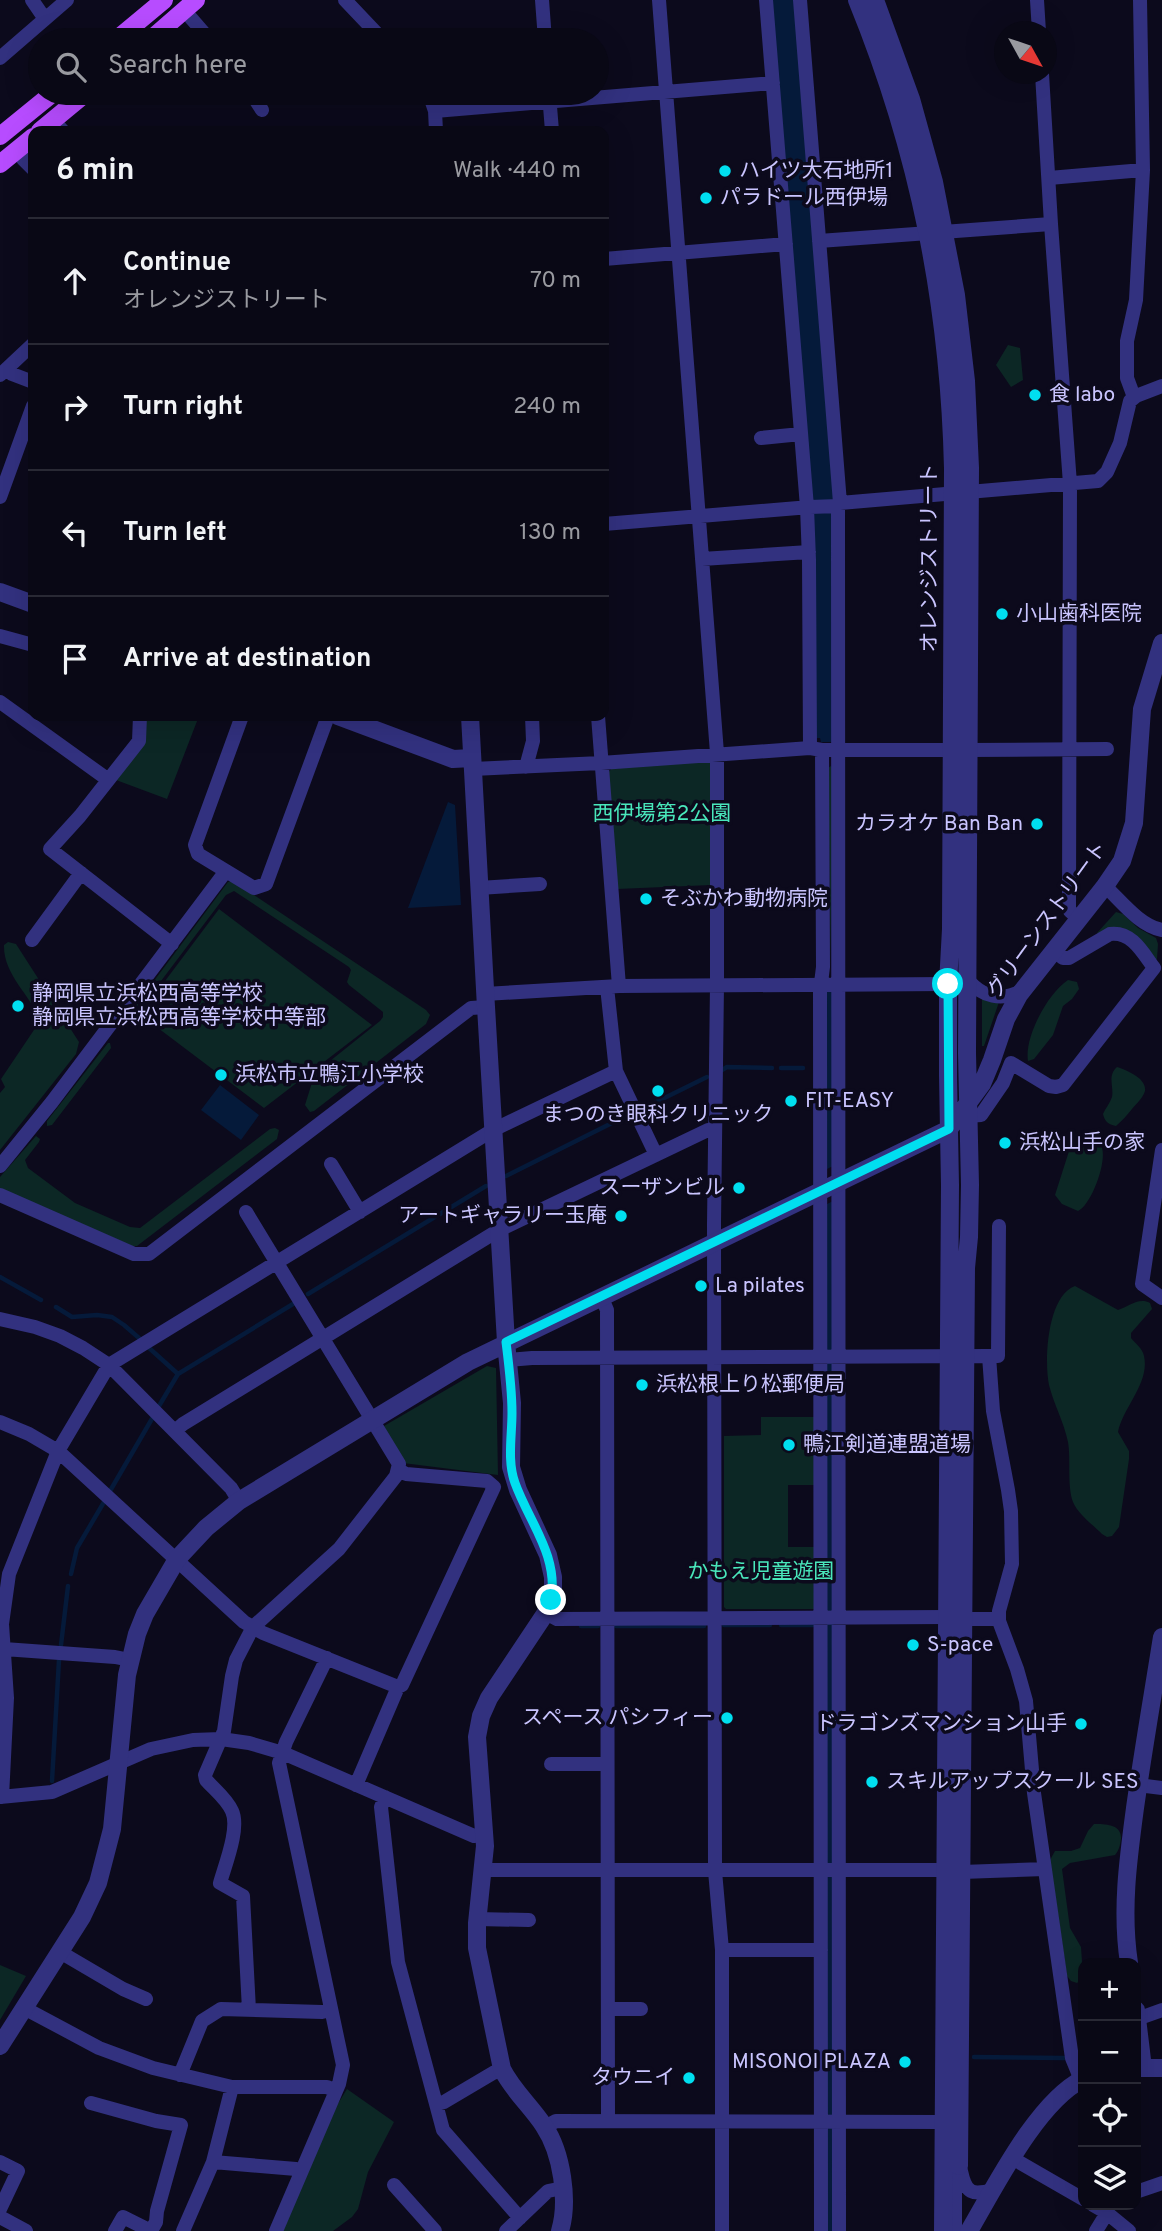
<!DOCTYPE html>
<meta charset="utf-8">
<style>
body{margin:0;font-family:Overpass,"Noto Sans JP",sans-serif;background:#171622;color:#f1f3f6}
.controls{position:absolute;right:21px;bottom:21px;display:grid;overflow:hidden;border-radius:14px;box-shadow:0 7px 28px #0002}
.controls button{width:63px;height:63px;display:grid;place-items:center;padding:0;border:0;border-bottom:2px solid #292934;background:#090815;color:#f1f3f6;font:35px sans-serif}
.compass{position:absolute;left:994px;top:21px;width:63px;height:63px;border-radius:50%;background:#090815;box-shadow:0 7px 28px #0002;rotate:130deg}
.stop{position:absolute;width:21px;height:21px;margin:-16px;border:5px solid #00dff0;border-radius:50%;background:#fff}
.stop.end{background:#00dff0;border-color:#fff;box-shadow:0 2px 7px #0008}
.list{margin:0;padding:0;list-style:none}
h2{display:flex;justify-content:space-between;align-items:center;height:91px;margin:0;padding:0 28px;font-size:30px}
h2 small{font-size:23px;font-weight:400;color:#999aa0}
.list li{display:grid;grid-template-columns:46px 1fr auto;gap:21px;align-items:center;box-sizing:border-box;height:126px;padding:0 28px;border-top:2px solid #292934}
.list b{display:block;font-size:26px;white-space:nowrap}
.list p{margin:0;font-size:23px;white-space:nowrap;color:#999aa0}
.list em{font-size:23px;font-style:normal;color:#999aa0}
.icon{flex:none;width:38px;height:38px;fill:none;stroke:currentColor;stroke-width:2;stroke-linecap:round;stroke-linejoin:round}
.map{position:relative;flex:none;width:1162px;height:2231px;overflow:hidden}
.search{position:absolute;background:#090815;box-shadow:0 7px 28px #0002;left:28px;top:28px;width:581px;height:77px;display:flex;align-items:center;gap:18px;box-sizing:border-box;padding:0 24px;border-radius:38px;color:#999aa0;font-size:26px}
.panel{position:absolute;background:#090815;box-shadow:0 7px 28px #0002;left:28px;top:126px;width:581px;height:595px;border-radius:14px}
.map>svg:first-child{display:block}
.green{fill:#0c2725}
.water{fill:#051a3a}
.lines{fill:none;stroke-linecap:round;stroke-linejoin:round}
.stream{stroke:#051a3a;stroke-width:4.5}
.minor{stroke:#32317f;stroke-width:14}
.tertiary{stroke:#32317f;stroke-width:18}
.primary{stroke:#b74cff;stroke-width:18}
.route{stroke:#00dff0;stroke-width:9}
.poi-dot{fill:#00dff0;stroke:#0c0a1c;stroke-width:2.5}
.labels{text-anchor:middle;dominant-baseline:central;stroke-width:7;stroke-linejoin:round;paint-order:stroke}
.poi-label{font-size:21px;fill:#cac5ff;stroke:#0c0a1c;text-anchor:start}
.street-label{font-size:21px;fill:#cac5ff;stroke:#0c0a1c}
.park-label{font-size:21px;fill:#49e7bb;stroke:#0c0a1c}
</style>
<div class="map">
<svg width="1162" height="2231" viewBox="0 0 1162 2231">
<rect width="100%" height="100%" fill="#0c0a1c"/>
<path class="green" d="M1008,345l12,3 3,32 -12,7 -15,-22z
M146,716h53l-32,83 -51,-19z
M707,760l4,4v121l-94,4 -9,-116 4,-5z
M831,766l2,2 -2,200 -3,-200z
M233,881l193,129 4,5 -4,9 -112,87 -4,1 -5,-7 10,-32 65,-52 3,-4v-5l-34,-27 -2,-3 4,-12 -2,-3 -115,-76 -8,4 -99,131 -5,1 -1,-2 107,-143z
M219,909l153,116 -108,83 -110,-83 22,-29 -14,-11z
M1116,912l7,2 15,14 18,10 2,6 -1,15 -2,1 -8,-11 -49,-15 -1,-1z
M8,942l8,2 63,98 -3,12 -76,96v-57l5,-6 -4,-8 39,-58c-9,-26 -37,-46 -36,-76z
M1068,980l9,2 2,7 -7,10 -9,7 -10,29 -19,24 -6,2c-4,-24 20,-68 40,-81z
M982,998l17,4 -15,44h-2z
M108,1043h2l1,5 -59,77 -5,1v-5z
M1117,1067c9,3 30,11 28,24 -2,7 -9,13 -13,18 -5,6 -10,12 -16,17 -8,-2 -11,-4 -13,-12 2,-5 7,-11 9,-17 2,-11 -5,-21 5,-30z
M275,1128l4,2 -2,9 -140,107h-5l-132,-57v-12l36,-41 4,3 -1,3 -14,18 3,8 47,35 55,24 10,1 130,-99z
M1078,1139c7,0 16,-1 22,5 10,11 -8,61 -22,67l-16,-7 -7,-9 15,-47z
M1075,1286l43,24c11,-3 20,-13 32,-7l2,6 -21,24v5c4,5 12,11 13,18 6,27 -21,51 -26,76l11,19v8l-10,68 -7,9 -5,1 -5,-3c-9,-9 -24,-20 -29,-32 -6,-16 -2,-42 -5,-60 -4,-20 -14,-37 -19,-57 -5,-24 -2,-89 26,-99z
M487,1366l9,2 2,107 -95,-12 -19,-37z
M761,1417h55v68h-28v62h28l-2,62h-88l-2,-2v-171l37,-1z
M1094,1824c11,0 28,0 27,15 -1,7 -2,11 -6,16l-45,8 -8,6 8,59 11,19 2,30 -6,6 -6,-2 -4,-5 -17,-116 5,-9h16l9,-3 8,-17z
M0,1965l26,11 -26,44z
M347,2089l47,33 -26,50 -10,37 -6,8 -19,14h-52l53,-121z"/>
<path class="water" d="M772,0h22l40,498 1,244h-14l-1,-4h-4z
M448,802l7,3 6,100 -53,3z
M827,989h6v177l-6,3z
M220,1085l39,30 -18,25 -40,-30z
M833,1201l1,1030h-7v-1027z"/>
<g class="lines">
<path class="stream" d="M781,1068h22
M722,1070l5,-3 45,1
M640,1110l67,-33
M506,1176l122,-61
M0,1277l41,23
M308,1294l178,-108
M56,1307l16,10 25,-2 15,2 12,8 15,13
M148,1347l30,27
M159,1406l19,-32 115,-70
M110,1491l43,-74
M71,1574l6,-26 27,-46
M724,1625h46
M781,1625h32
M581,1626h17
M616,1626h88
M61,1645l7,-59
M52,1781l7,-121
M974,2057l90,1"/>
<path class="minor" d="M32,0l13,19
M345,0l38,40
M542,0l3,40
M659,0l58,753v232l-3,239 1,647 7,79v281
M766,0l41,507 2,53 1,188
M1037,0l2,32
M184,10l26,30
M0,58l67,-58
M1042,74l9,150 19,260 -1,423 1,4 9,8
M251,93l11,17
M429,93l6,18 1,20
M549,94l3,37
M435,111l338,-28
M53,120l10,11
M20,148l3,11 10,10
M1049,178l94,-8
M819,241l232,-17
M604,259l182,-15
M7,369l5,5 21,8
M0,375l33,-31
M1134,397l-7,-19v-37l9,-41 7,-130 -3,-170
M761,438l40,-4
M0,497l33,-91
M840,503l258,-22 9,-9 13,-29 10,-42 6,-5 26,-10
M838,506l1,1725
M604,524l206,-17 28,-1 2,-3 -40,-503
M702,559l107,-7
M0,636l33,9
M0,702l103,74
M140,716l-1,25 -59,75 -30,33 122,95
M242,716l-47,129 3,9 56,34 12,-4 62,-168
M598,716l21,270
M968,750l139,-1
M526,767l7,-26 -1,-25
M473,769l128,-6 209,-15 12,2h130
M1105,886c17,16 35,40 57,44
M479,888l61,-4
M32,940l49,-67
M967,979c15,18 35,23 56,11
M607,987l9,84 40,84
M485,994l134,-8 329,-2
M968,1116l13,-1 22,-32 8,-20 38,23 7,1 7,-2 91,-117c-11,-15 -22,-37 -44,-34l-41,24h-6l-9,-7
M1162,1150l-20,134 20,14
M331,1164l29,48
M0,1166l52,-64 174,-231
M0,1195l134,59h15l322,-246 15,-1
M246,1212l153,252 -3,12 -57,73 -86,78 -17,33 -4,16 -8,55 -19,44 1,5c8,9 21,19 26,31 8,17 -7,54 -12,72l23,13 6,114
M601,1296l6,14 1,811
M0,1319l35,8 25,9 23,12 26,17 122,123 8,13
M989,1356h9l1,-130
M508,1360l24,-2 457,-2 4,55 15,79 3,21 1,53 -13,47v10l18,48 9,32 8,92 38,265 9,22
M0,1422l29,12 29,17 186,171 19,11 135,54
M175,1431l8,-7 316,-194 209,-100h7
M546,1613l11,6 390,-2
M964,1619h35
M4,1649l111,8 15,3
M551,1764h56
M356,1785l42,-98 4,-2 92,-198 -7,-6 -81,-7 -7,-4
M1138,1785l24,3
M0,1797l52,-5 99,-43 42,-9 28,-1 28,4 34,10 191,83 10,-1
M2,1797l5,-99 -5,-74 7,-50 49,-123 51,-86 384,-235 123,-59
M385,1797l-4,10 17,155 45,168 77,88
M483,1870h462
M962,1872l83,-3
M477,1919l52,1
M722,1950h99
M60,1952l63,37 23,10
M24,2008l75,40 54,20 79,19h95l9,4
M608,2009h33
M1137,2019l25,-9
M180,2075l22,-54 19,-12 101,3 9,-2
M91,2103l65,18 25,4 -24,86 -1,11 -5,9 -28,-14 -8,14
M437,2104l7,-2 49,-29 9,-4
M545,2127l11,-6 387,1
M1012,2158l71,41
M0,2162l18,9 -18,38
M213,2162l83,7 5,2
M961,2171c5,23 11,24 32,19
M394,2185l41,46
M1136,2192l26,-9
M1093,2205l14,8 22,18
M0,2217l26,14
M183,2231l30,-69 19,-75
M276,2231l63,-147 4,-19 -64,-302 7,-21 41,-84
M506,2231l42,-40 15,-3
M821,2231l-1,-1240 3,-24 -1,-217
M955,2231v-42l4,-23
M1096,2231l11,-18"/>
<path class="tertiary" d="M857,0c62,152 92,304 96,468l-2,461 -3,55v92l2,109 -7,1046
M875,0l36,99 23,83 22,113 10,86 4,87 -3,585 3,132 -1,52 -3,31 -7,898
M0,592l33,12
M338,716l115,43 19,-1
M470,716l16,291 20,335 6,61 -1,64 7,23 30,65 5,22v12l-6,22 -58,87 -8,18 -4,21 8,109 -8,77v25l25,121c11,22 29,37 42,57 18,27 25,75 16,105
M1129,1963c-8,-52 -1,-103 6,-155 8,-57 18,-114 27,-171
M1136,2010l7,58
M0,2046l82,-129 16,-34 14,-54 15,-154 10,-41 8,-20 32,-55 29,-31 33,-27 229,-139 481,-233 33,-45 10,-24 14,-41 13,-24 86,-109 17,-25 12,-38 8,-114 20,-66
M1136,2068h26
M969,2231c26,-44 68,-129 114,-152"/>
<path class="primary" d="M116,40l48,-40
M150,40l46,-40
M40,131l46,-38
M0,136l53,-43
M0,164l33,-27"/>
</g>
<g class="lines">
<path class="route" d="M551,1600c8,-44 -22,-78 -36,-117 -8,-22 -3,-47 -3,-70 0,-24 -3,-47 -6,-71l443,-213 -1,-145"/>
</g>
<g class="poi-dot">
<circle cx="725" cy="171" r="7"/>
<circle cx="706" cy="198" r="7"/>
<circle cx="1035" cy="395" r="7"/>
<circle cx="1002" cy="614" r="7"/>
<circle cx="1037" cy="824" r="7"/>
<circle cx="646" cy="899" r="7"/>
<circle cx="18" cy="1006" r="7"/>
<circle cx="221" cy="1075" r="7"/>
<circle cx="658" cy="1091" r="7"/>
<circle cx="791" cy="1101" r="7"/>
<circle cx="1005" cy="1143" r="7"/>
<circle cx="739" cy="1188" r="7"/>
<circle cx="621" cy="1216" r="7"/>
<circle cx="701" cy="1286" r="7"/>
<circle cx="642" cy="1385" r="7"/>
<circle cx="789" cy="1445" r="7"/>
<circle cx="913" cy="1645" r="7"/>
<circle cx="727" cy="1718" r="7"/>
<circle cx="1081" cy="1724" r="7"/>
<circle cx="872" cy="1782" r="7"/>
<circle cx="905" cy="2062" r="7"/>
<circle cx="689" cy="2078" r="7"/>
</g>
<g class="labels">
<g class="poi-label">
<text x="739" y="171">ハイツ大石地所1</text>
<text x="720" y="198">パラドール西伊場</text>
<text x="1049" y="395">食 labo</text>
<text x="1016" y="614">小山歯科医院</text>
<text x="1023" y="824" text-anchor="end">カラオケ Ban Ban</text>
<text x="660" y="899">そぶかわ動物病院</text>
<text x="32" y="994">静岡県立浜松西高等学校<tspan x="32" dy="24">静岡県立浜松西高等学校中等部</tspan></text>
<text x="235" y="1075">浜松市立鴨江小学校</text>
<text x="805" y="1101">FIT-EASY</text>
<text x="658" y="1115" text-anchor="middle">まつのき眼科クリニック</text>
<text x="1019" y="1143">浜松山手の家</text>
<text x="725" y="1188" text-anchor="end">スーザンビル</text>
<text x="607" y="1216" text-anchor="end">アートギャラリー玉庵</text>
<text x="715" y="1286">La pilates</text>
<text x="656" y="1385">浜松根上り松郵便局</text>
<text x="803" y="1445">鴨江剣道連盟道場</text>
<text x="927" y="1645">S-pace</text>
<text x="713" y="1718" text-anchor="end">スペース パシフィー</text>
<text x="1067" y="1724" text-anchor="end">ドラゴンズマンション山手</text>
<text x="886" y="1782">スキルアップスクール SES</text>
<text x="891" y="2062" text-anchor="end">MISONOI PLAZA</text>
<text x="675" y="2078" text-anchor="end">タウニイ</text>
</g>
<g class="street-label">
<text transform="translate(930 558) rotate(-90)">オレンジストリート</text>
<text transform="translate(1048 920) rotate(-54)">グリーンストリート</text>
</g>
<g class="park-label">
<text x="662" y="814">西伊場第2公園</text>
<text x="761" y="1572">かもえ児童遊園</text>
</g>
</g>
</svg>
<div class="controls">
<button>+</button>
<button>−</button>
<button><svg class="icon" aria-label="locate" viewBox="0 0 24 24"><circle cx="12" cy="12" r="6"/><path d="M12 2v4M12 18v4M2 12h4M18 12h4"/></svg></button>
<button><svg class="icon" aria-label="layers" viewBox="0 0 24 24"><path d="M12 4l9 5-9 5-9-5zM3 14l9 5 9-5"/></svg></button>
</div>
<svg class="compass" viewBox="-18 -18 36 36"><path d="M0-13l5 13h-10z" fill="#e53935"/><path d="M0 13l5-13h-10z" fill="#999aa0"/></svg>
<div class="stop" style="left:948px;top:984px"></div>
<div class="stop end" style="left:551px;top:1600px"></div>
<div class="search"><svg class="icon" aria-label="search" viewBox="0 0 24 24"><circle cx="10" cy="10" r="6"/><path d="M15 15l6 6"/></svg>Search here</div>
<section class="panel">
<h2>6 min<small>Walk · 440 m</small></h2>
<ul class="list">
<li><svg class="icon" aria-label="ahead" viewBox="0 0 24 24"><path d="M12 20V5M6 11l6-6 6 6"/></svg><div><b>Continue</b><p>オレンジストリート</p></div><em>70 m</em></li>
<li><svg class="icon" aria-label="right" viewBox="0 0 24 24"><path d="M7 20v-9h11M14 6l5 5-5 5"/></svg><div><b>Turn right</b></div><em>240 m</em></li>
<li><svg class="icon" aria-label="left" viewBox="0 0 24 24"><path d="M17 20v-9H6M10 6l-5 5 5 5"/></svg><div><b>Turn left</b></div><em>130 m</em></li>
<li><svg class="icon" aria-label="arrive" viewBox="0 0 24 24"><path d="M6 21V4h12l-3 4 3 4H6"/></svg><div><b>Arrive at destination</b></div></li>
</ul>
</section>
</div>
